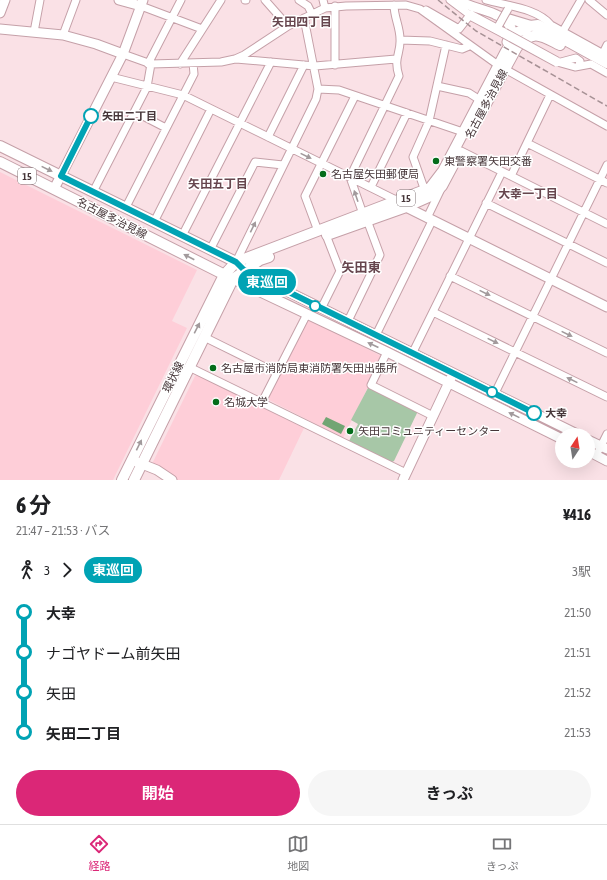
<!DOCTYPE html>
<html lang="ja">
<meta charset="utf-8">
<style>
body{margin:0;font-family:"Asap Condensed","Noto Sans JP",sans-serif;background:#f6f6f6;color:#202124;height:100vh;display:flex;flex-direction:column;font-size:15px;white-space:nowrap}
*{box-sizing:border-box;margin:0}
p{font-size:13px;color:#757577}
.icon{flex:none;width:22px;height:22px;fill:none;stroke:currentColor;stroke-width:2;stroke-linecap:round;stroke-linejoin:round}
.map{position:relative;height:480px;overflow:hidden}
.side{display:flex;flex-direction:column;background:#fff;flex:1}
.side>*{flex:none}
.badge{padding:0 8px;border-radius:13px;font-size:14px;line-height:26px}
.needle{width:26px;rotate:12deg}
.buttons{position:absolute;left:555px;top:428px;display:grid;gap:8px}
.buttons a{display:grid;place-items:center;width:40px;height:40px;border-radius:50%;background:#fff;box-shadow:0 4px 16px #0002;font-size:20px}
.map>.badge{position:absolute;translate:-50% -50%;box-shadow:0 0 0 2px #fff}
.legs{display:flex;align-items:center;gap:6px;height:44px;padding:0 16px;font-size:13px}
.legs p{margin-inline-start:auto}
.summary{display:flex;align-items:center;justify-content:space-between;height:68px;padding:0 16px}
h1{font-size:22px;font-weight:700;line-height:30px}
.button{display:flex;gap:8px;margin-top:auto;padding:8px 16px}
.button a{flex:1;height:46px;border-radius:24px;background:#db2777;color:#fff;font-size:16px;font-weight:700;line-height:46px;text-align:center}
.button a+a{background:#f6f6f6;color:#202124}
ul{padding:0 16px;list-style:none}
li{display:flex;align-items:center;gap:14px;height:40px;font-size:15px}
li i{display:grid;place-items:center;width:6px;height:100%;margin:0 5px;background:currentColor}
li i::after{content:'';width:10px;height:10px;margin:-5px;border:3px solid;border-radius:50%;background:#fff}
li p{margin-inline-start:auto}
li:first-child i{background:linear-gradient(#0000 50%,currentColor 0)}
li:last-child i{background:linear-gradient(currentColor 50%,#0000 0)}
.tabs{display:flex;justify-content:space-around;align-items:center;height:56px;border-top:1px solid #e0e0e0;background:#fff;font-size:11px;color:#757577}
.tabs a{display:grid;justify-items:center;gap:2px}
.tabs .current{color:#db2777}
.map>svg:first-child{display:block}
</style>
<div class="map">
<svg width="607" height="480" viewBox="0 0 607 480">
<rect width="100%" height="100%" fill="#fae1e6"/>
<path fill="#feced8" d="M0 172 197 270 172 321 187 328 113 480H0Z
M308 319 383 357 343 438 267 399Z
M197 375 304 428 279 480H177L152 464 195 376Z"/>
<path fill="#a7c7a7" d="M369 386 418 411 394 461 392 462 349 441 358 424 351 420Z"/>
<path fill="#72a573" d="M326 417 345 426 341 434 322 424Z"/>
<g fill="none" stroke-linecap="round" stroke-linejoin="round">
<defs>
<path id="street" d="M245 0H246
M265 0 288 26
M299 0 308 6 312 14
M323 0 325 8
M486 0C507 6 537 8 551 25L607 56
M589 0 607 15
M141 6 202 29
M426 10 459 29 470 15 450 0
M563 31 581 0
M34 32 40 0
M63 35 76 0
M400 40 430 41 462 49 469 46
M603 53 607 45
M123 54 151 64 221 62 235 59 244 55 288 26 325 8 346 6 406 5 420 9 498 65
M236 59 315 66 396 59
M557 62 575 67 591 64 607 73
M561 62 576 58 580 61 579 66
M148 64 181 0
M180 64 221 0
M335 65V6
M505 69 607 126
M111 77 183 95 398 201
M437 86 469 93 480 100
M318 89 339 90 463 132
M135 112 166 128
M268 137 304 65
M527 143 607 183
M461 151 607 224
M511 176 550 95
M371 187 407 113
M425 191 413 157 429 121 446 45
M93 192 147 87 151 64
M486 203 607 263
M126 207 194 74 193 63
M363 214 350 177 399 76C393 57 401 54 400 39 400 27 394 17 394 5
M427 218 440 191
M154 222 211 109
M318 231 305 196 355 96
M182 236 271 62
M210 250 255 162 283 165
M236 262 316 99 318 89 304 18
M450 276 607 353
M321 309 340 271 326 235
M433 312 607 397
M348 321 380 255 367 220
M376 335 432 221
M204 337 277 373
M387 352 371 385 433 416
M413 352 502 172
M189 367 406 473
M495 393 607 165
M262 402 307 314
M599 450 607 434"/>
<path id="secondary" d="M119 0 141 6
M458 0C475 11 504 10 512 30L507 42
M0 13 5 0
M470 15 504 33
M496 15 536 27
M0 29 63 35 96 44 123 54
M54 189 123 54 143 0
M406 207 607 307
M244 270 579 435
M233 279 387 352 562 439
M588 440 607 449
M588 451 607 461
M132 460 157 470 172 480
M403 480 451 378"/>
<path id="primary" d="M474 126 517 47C534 29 540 35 560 45
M0 146 236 262 240 266
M0 162 229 277
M327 235 406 207 433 195 442 186 458 156
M122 480 224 275 236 262 430 188 443 171 505 53 518 32 530 26 538 25 607 63
M134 480 233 279 260 260 269 257"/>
</defs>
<use href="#street" stroke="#c5a0a8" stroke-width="9"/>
<use href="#secondary" stroke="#c5a0a8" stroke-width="11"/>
<use href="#primary" stroke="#c5a0a8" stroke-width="12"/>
<use href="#street" stroke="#fff" stroke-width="7"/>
<use href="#secondary" stroke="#fff" stroke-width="9"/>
<use href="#primary" stroke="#fff" stroke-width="10"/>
<path stroke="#a69195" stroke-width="1.5" stroke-dasharray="6 3" stroke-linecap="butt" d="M438 0 476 31 607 106"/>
<defs>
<path id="street-bridge" d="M499 25 508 9"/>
<path id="secondary-bridge" d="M504 33 557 62"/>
</defs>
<use href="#street-bridge" stroke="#c5a0a8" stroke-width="9" stroke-linecap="butt"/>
<use href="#secondary-bridge" stroke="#c5a0a8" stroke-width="11" stroke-linecap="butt"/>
<use href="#street-bridge" stroke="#fff" stroke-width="7"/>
<use href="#secondary-bridge" stroke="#fff" stroke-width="9"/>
</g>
<defs><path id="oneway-solid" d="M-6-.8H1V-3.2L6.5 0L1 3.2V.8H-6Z"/></defs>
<g fill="#a29a9c">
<use href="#oneway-solid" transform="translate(306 156) rotate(26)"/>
<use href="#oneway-solid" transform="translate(47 169) rotate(26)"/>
<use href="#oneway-solid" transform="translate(356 196) rotate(-109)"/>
<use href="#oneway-solid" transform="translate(253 227) rotate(-64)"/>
<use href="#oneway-solid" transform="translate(189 257) rotate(-153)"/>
<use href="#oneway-solid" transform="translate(485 293) rotate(26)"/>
<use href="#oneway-solid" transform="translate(197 328) rotate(-63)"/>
<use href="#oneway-solid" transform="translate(567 334) rotate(26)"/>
<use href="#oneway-solid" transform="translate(493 341) rotate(26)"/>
<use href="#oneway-solid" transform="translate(373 345) rotate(-155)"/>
<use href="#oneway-solid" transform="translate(572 380) rotate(-154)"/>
<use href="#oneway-solid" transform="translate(514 415) rotate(-154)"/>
<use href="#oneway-solid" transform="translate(139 445) rotate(-64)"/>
</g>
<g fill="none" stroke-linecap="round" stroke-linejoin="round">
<defs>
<path id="line-1" d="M91 116 61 176 236 262 244 270 534 413"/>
</defs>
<use href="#line-1" stroke="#fff" stroke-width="9"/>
<use href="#line-1" stroke="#00a3b4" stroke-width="6"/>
</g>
<g fill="#fff" stroke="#00a3b4" stroke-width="2">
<circle cx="91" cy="116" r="7"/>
<circle cx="315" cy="306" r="5"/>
<circle cx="492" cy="392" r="5"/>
<circle cx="534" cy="413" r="7"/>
</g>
<g fill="#046c1a" stroke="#fff" stroke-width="1.5">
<circle cx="436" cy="161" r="4"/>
<circle cx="323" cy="174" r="4"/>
<circle cx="213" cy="368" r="4"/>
<circle cx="216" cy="402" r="4"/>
<circle cx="350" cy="431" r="4"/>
</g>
<g text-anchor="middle" stroke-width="3" stroke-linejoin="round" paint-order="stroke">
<g fill="#fff" stroke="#7e7274" stroke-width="1">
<rect x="18" y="168" width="18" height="16" rx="3"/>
<rect x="397" y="190" width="18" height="16" rx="3"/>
</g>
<g font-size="10" font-weight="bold" fill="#463639">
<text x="27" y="180">15</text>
<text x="406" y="202">15</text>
</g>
<g font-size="11" fill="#463639" stroke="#fff">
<text transform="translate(486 104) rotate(-62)" y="4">名古屋多治見線</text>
<text transform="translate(112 218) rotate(27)" y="4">名古屋多治見線</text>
<text transform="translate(173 377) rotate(-64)" y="4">環状線</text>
</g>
<g font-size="11" font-weight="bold" fill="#463639" stroke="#fff" text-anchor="start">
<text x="102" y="120">矢田二丁目</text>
<text x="545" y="417">大幸</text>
</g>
<g font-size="11" fill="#463639" stroke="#fff" text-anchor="start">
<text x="444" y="165">東警察署矢田交番</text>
<text x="331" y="178">名古屋矢田郵便局</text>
<text x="221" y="372">名古屋市消防局東消防署矢田出張所</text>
<text x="224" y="406">名城大学</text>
<text x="358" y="435">矢田コミュニティーセンター</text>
</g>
<g font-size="12" font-weight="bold" fill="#66464e" stroke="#fff">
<text x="302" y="26">矢田四丁目</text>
<text x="218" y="188">矢田五丁目</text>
<text x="528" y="198">大幸一丁目</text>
</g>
<g font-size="13" font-weight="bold" fill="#66464e" stroke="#fff">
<text x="361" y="272">矢田東</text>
</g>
</g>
</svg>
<div class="buttons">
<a><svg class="needle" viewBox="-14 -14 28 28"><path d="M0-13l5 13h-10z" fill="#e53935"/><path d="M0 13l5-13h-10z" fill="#757577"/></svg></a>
</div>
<b class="badge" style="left:267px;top:282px;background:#00a3b4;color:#fff">東巡回</b>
</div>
<section class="side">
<div class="summary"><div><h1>6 分</h1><p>21:47 – 21:53 · バス</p></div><b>¥416</b></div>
<div class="legs"><svg class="icon" aria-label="walk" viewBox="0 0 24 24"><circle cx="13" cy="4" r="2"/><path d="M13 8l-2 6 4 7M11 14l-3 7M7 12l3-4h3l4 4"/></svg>3<svg class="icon" aria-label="forward" viewBox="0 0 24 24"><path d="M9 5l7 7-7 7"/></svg><b class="badge" style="background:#00a3b4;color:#fff">東巡回</b><p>3駅</p></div>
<ul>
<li><i style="color:#00a3b4"></i><b>大幸</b><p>21:50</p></li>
<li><i style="color:#00a3b4"></i><span>ナゴヤドーム前矢田</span><p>21:51</p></li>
<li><i style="color:#00a3b4"></i><span>矢田</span><p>21:52</p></li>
<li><i style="color:#00a3b4"></i><b>矢田二丁目</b><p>21:53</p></li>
</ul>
<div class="button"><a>開始</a><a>きっぷ</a></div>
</section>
<nav class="tabs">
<a class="current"><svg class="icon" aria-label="directions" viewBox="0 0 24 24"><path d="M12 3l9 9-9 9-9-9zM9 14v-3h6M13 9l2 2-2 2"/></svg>経路</a>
<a><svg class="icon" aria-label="map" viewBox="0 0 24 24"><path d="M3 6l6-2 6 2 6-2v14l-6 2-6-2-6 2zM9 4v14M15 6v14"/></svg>地図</a>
<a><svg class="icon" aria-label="tickets" viewBox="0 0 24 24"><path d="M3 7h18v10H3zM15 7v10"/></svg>きっぷ</a>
</nav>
